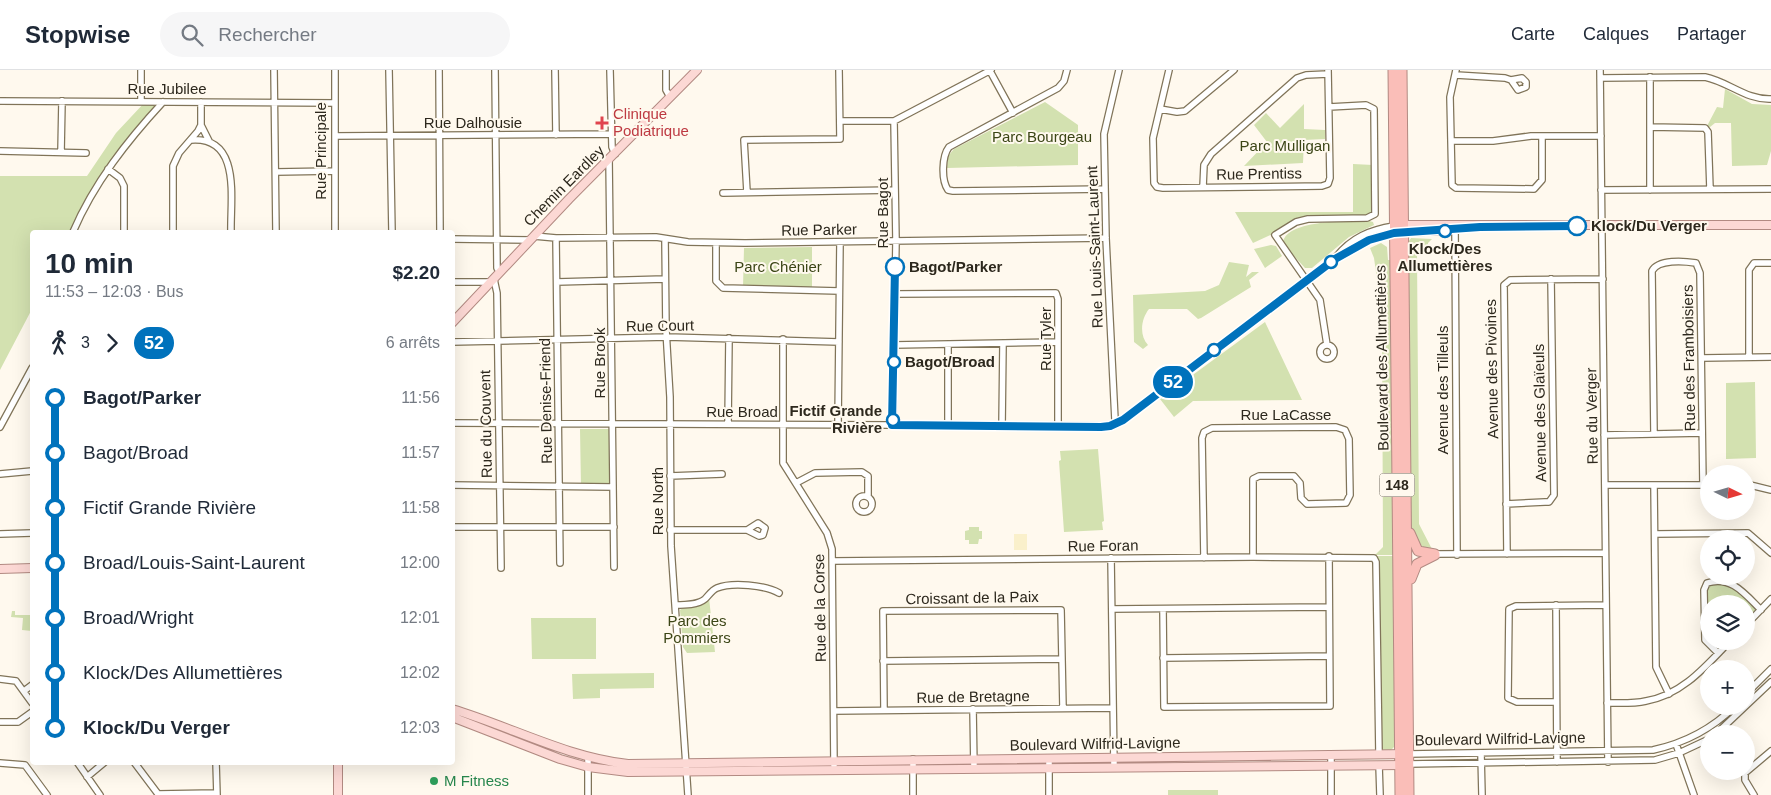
<!DOCTYPE html>
<html lang="fr">
<meta charset="utf-8">
<style>
body{margin:0;font-family:Arial,sans-serif;background:#f6f6f7;color:#1f2937;height:100vh;display:flex;flex-direction:column;font-size:19px;white-space:nowrap}
*{box-sizing:border-box;margin:0}
p{font-size:16px;color:#747a83}
.icon{flex:none;width:28px;height:28px;fill:none;stroke:currentColor;stroke-width:2;stroke-linecap:round;stroke-linejoin:round}
.map{position:relative;flex:1;overflow:hidden}
.panel{position:absolute;left:30px;top:160px;width:425px;height:535px;display:flex;flex-direction:column;background:#fff;border-radius:5px;box-shadow:0 5px 20px #0002}
.panel>*{flex:none}
.badge{padding:0 10px;border-radius:16px;font-size:18px;line-height:32px}
.needle{width:32px;rotate:95deg}
.fabs{position:absolute;left:1700px;top:395px;display:grid;gap:10px}
.fabs a{display:grid;place-items:center;width:55px;height:55px;border-radius:50%;background:#fff;box-shadow:0 5px 20px #0002;font-size:25px}
.map>.badge{position:absolute;translate:-50% -50%;box-shadow:0 0 0 2px #fff}
.legs{display:flex;align-items:center;gap:8px;height:55px;padding:0 15px;font-size:16px}
.legs p{margin-inline-start:auto}
.overview{display:flex;align-items:center;justify-content:space-between;height:85px;padding:0 15px}
h1{font-size:28px;font-weight:600;line-height:38px}
ul{padding:0 15px;list-style:none}
li{display:flex;align-items:center;gap:18px;height:55px;font-size:19px}
li i{display:grid;place-items:center;width:8px;height:100%;margin:0 6px;background:currentColor}
li i::after{content:'';width:12px;height:12px;margin:-6px;border:4px solid;border-radius:50%;background:#fff}
li p{margin-inline-start:auto}
li:first-child i{background:linear-gradient(#0000 50%,currentColor 0)}
li:last-child i{background:linear-gradient(currentColor 50%,#0000 0)}
header{display:flex;align-items:center;gap:30px;box-sizing:border-box;height:70px;padding:0 25px;background:#fff;border-bottom:1px solid #e0e1e3}
header strong{font-size:24px}
nav{display:flex;gap:28px;margin-inline-start:auto;font-size:18px}
.search{width:350px;height:45px;background:#f6f6f7;display:flex;align-items:center;gap:12px;box-sizing:border-box;padding:0 18px;border-radius:28px;color:#747a83;font-size:19px}
.map>svg:first-child{display:block}
</style>
<header>
<strong>Stopwise</strong>
<div class="search"><svg class="icon" aria-label="search" viewBox="0 0 24 24"><circle cx="10" cy="10" r="6"/><path d="M15 15l6 6"/></svg>Rechercher</div>
<nav><a>Carte</a><a>Calques</a><a>Partager</a></nav>
</header>
<div class="map">
<svg width="1771" height="725" viewBox="0 0 1771 725">
<rect width="100%" height="100%" fill="#fff9ee"/>
<path fill="#d3e1b0" d="M1725 19 1752 34 1771 35V81L1767 95 1732 96 1731 53H1715L1710 57 1707 56 1717 37 1723 38Z
M145 32H163L117 86 73 162H32V239L0 300V106H87L116 63Z
M1045 32 1078 55V95L947 98 948 86 954 79Z
M1304 34V59L1325 60V69L1304 70 1303 93 1244 96 1267 72 1254 55 1266 43 1280 58Z
M1353 94 1373 95V141L1370 146H1310L1294 149 1283 159 1253 173 1235 142H1353Z
M1366 150 1373 152 1374 155 1349 167 1312 198H1305L1283 174C1283 150 1348 151 1366 150Z
M1411 168 1432 169 1428 173V184H1417L1419 454 1434 483H1428L1413 471 1410 455 1407 174Z
M1381 173 1387 177 1388 190H1390L1393 485H1375L1383 477 1382 245 1374 188 1370 178Z
M1271 175 1276 176 1282 186 1265 198 1254 179Z
M812 177V218L743 217 744 178Z
M1229 192 1249 195 1246 207 1252 202H1259L1249 210 1251 217 1201 248 1198 249 1187 239H1149C1141 249 1139 265 1148 275L1143 279 1134 272 1133 225 1205 221 1219 215Z
M1265 252 1302 330 1193 331 1174 347 1160 329Z
M1755 312 1756 388 1726 389V313Z
M580 359H610V417H581Z
M1098 379 1104 451 1102 452 1103 460 1064 462 1059 391 1061 390 1060 381Z
M969 457H979V461H982V469H979L978 474H969V470H965V461L969 460Z
M1376 486H1393L1395 668 1394 677 1389 682H1382Z
M1729 512 1761 540 1746 555V534H1709V571H1730L1718 583 1707 573 1705 516 1707 513Z
M709 528 715 582 687 583 683 577 680 540C690 532 698 539 709 528Z
M12 541H15V545H32V561L22 560 23 548 11 547Z
M531 548H596V589H532Z
M654 603V618L600 619V628L573 629 572 604Z
M1168 720H1218V725H1168Z"/>
<path fill="#faf0cb" d="M1014 464H1027V480H1014Z"/>
<g fill="none" stroke-linecap="round" stroke-linejoin="round">
<defs>
<path id="minor" d="M141 0V32
M274 0 276 162
M335 0V162
M389 0 392 162
M439 0 440 162
M495 0 497 198 500 202
M555 0 556 65
M610 0 612 77 615 84
M666 0V20L670 27
M1067 0 1064 11 1058 18 949 77C942 86 941 110 948 120L953 121 1105 119
M1169 0 1153 68 1154 113 1157 117 1163 118 1322 116 1328 114 1330 108 1328 0
M1456 0 1450 27 1452 115 1456 118 1534 119 1542 110V66
M1600 0 1608 692
M990 1 1013 43
M1456 5 1505 8 1511 10 1518 20 1526 17V12L1522 8 1511 10
M1650 7V120
M1600 8 1705 7C1729 12 1746 30 1771 29
M0 31 335 33
M1160 39 1177 42 1185 41 1234 0
M841 51H894L991 0
M201 55 209 71
M1650 57 1705 58 1708 62 1710 119
M335 66 611 64
M191 70C242 66 230 130 231 162
M1451 71H1493L1531 66H1601
M0 81 86 83
M61 82 62 31
M609 89 614 497
M108 99 120 108 124 116V162
M276 102 334 101
M1203 117 1204 95 1211 84 1297 8 1306 5 1328 4
M1601 120 1771 119
M747 122 744 70 840 69 839 0
M723 123 895 120
M1455 157 1457 485
M73 162C94 113 127 71 163 32
M173 162V96L179 83 198 61 201 55V32
M534 166 556 168 656 167 688 172 745 173 1106 168
M556 168 560 493
M452 169 530 170
M665 169 666 260 670 327 671 476 688 725
M716 173V211L723 218 839 221
M1336 187C1352 167 1370 160 1394 156
M494 209 497 223 501 498
M452 212H491
M557 212 665 209
M895 224 1056 223 1058 229V356
M783 269V393L827 463 832 479 834 695
M452 272 667 267 839 272
M1320 282a7 7 0 1 1 14 0a7 7 0 1 1-14 0Z
M894 275 1058 272
M948 275V356
M1327 275 1320 230 1275 165 1296 152 1308 149 1367 148 1375 144 1374 39 1366 35 1329 37
M1749 287V200L1754 193H1771
M1702 288 1771 287
M452 353 1110 356 1123 350 1335 189 1369 170 1394 163
M1117 353 1115 350 1106 168 1104 64 1119 0
M728 354 729 268
M838 354 840 172
M893 355 896 171 894 51
M1002 356 1003 274
M0 357 32 298
M1654 364 1652 201C1658 189 1684 191 1696 193L1700 203 1703 415
M1604 365 1702 363
M0 404 32 401
M670 406 722 404
M796 413 815 403 862 402 868 406V427
M1746 414 1771 420
M452 415 613 417
M1605 415H1709
M1654 415 1656 597 1669 624
M856 434a8 8 0 1 1 16 0a8 8 0 1 1-16 0Z
M1506 434 1545 432H1549L1554 425 1551 209
M452 457H614
M670 460H747L759 466 763 465 765 458 758 453 747 460
M0 464 32 463
M1655 464 1748 463 1771 483
M1435 484 1605 483
M1507 484 1504 215 1510 210 1603 209
M1111 488 1114 696
M1204 488 1202 368 1204 362 1212 358 1336 357 1345 360 1349 369 1350 425 1346 433 1307 434 1301 428 1300 413 1294 406H1259L1253 409V487
M833 491 1253 487 1374 488 1376 492 1379 684
M675 535C685 535 698 535 705 529 709 525 712 520 717 518 732 512 765 515 779 523
M1556 535 1557 692
M1112 539 1329 537
M1163 539 1164 637 1330 636 1329 486
M1746 555 1771 529
M1718 583 1705 570 1704 520 1707 513C1731 505 1745 524 1761 540
M1163 588 1329 586
M883 591 1062 589
M0 609 16 611 32 633
M24 621 32 615
M1746 624 1771 599
M1556 632H1517L1508 628 1509 539 1516 536 1606 535
M1607 633C1620 633 1633 634 1646 631 1682 625 1706 596 1730 571
M973 639 974 698
M884 640 883 541 1061 540 1063 638
M834 641 1113 638
M0 652H18L32 642
M1716 664 1771 612
M1676 674 1694 725
M1409 684 1653 680C1685 673 1711 660 1735 636
M1481 684 1482 725
M588 687V725
M1049 688V725
M913 689V725
M77 692 100 725
M134 692 158 724 216 723
M216 692 217 725
M0 693 25 695 47 725
M1409 694 1655 690 1679 683 1709 669
M1379 695 1380 725
M87 707 105 692
M1331 725V684
M1754 725 1745 710V703L1771 681"/>
<path id="major" d="M1398 155H1771
M1399 162 1453 160
M452 253 569 129 697 0
M0 499 32 498
M452 639C512 657 566 687 628 694L1409 684
M452 647 560 689 588 697 628 702 1404 695
M338 725V692"/>
<path id="highway" d="M1393 0 1400 725
M1402 0 1409 725
M1410 463 1418 481 1435 484
M1411 509 1417 494 1435 485"/>
</defs>
<use href="#minor" stroke="#807459" stroke-width="8"/>
<use href="#major" stroke="#b28a82" stroke-width="10"/>
<use href="#highway" stroke="#b28a82" stroke-width="11"/>
<use href="#minor" stroke="#fff" stroke-width="5.5"/>
<use href="#major" stroke="#fcd8d4" stroke-width="8"/>
<use href="#highway" stroke="#fabeb8" stroke-width="9"/>
</g>
<g fill="none" stroke-linecap="round" stroke-linejoin="round">
<defs>
<path id="line-1" d="M895 197 892 355 1101 357 1110 356 1123 350 1335 189 1369 170 1394 163 1480 157 1577 156"/>
</defs>
<use href="#line-1" stroke="#fff" stroke-width="11"/>
<use href="#line-1" stroke="#0072bc" stroke-width="8"/>
</g>
<path fill="#e0444e" stroke="#fff9ee" stroke-width="2" d="M599.5 45.5h5v5h5v5h-5v5h-5v-5h-5v-5h5z"/>
<g fill="#fff" stroke="#0072bc" stroke-width="2.5">
<circle cx="1577" cy="156" r="9"/>
<circle cx="1445" cy="161" r="6"/>
<circle cx="1331" cy="192" r="6"/>
<circle cx="895" cy="197" r="9"/>
<circle cx="1214" cy="280" r="6"/>
<circle cx="894" cy="292" r="6"/>
<circle cx="893" cy="350" r="6"/>
</g>
<circle fill="#2e9e5b" stroke="#fff9ee" stroke-width="2" cx="434" cy="711" r="5"/>
<g text-anchor="middle" stroke-width="4" stroke-linejoin="round" paint-order="stroke">
<rect fill="#fff9ee" stroke="#6c675c" stroke-width="1" x="1379.5" y="403.5" width="35" height="23" rx="4"/>
<g font-size="14" font-weight="bold" fill="#2d281d">
<text x="1397" y="420">148</text>
</g>
<g font-size="15" fill="#2d281d" stroke="#fff9ee">
<text x="167" y="24">Rue Jubilee</text>
<text x="473" y="58">Rue Dalhousie</text>
<text transform="translate(321 81) rotate(-90)" y="5">Rue Principale</text>
<text transform="translate(1259 104) rotate(-1)" y="5">Rue Prentiss</text>
<text transform="translate(564 116) rotate(-45)" y="5">Chemin Eardley</text>
<text transform="translate(883 143) rotate(-90)" y="5">Rue Bagot</text>
<text transform="translate(819 160) rotate(-1)" y="5">Rue Parker</text>
<text transform="translate(1095 177) rotate(-92)" y="5">Rue Louis-Saint-Laurent</text>
<text transform="translate(660 256) rotate(-1)" y="5">Rue Court</text>
<text transform="translate(1046 269) rotate(-90)" y="5">Rue Tyler</text>
<text transform="translate(1382 288) rotate(-91)" y="5">Boulevard des Allumettières</text>
<text transform="translate(1689 288) rotate(-91)" y="5">Rue des Framboisiers</text>
<text transform="translate(600 293) rotate(-90)" y="5">Rue Brook</text>
<text transform="translate(1492 299) rotate(-91)" y="5">Avenue des Pivoines</text>
<text transform="translate(1443 320) rotate(-90)" y="5">Avenue des Tilleuls</text>
<text transform="translate(546 331) rotate(-91)" y="5">Rue Denise-Friend</text>
<text x="742" y="347">Rue Broad</text>
<text transform="translate(1540 343) rotate(-91)" y="5">Avenue des Glaïeuls</text>
<text x="1286" y="350">Rue LaCasse</text>
<text transform="translate(1592 346) rotate(-91)" y="5">Rue du Verger</text>
<text transform="translate(486 354) rotate(-91)" y="5">Rue du Couvent</text>
<text transform="translate(658 431) rotate(-90)" y="5">Rue North</text>
<text transform="translate(1103 476) rotate(-1)" y="5">Rue Foran</text>
<text transform="translate(972 528) rotate(-1)" y="5">Croissant de la Paix</text>
<text transform="translate(820 538) rotate(-91)" y="5">Rue de la Corse</text>
<text transform="translate(973 627) rotate(-1)" y="5">Rue de Bretagne</text>
<text transform="translate(1500 669) rotate(-1)" y="5">Boulevard Wilfrid-Lavigne</text>
<text transform="translate(1095 674) rotate(-1)" y="5">Boulevard Wilfrid-Lavigne</text>
</g>
<g font-size="15" fill="#be3a42" stroke="#fff9ee" text-anchor="start">
<text x="613" y="49">Clinique<tspan x="613" dy="17">Podiatrique</tspan></text>
</g>
<g font-size="15" fill="#3b4516" stroke="#fff9ee">
<text x="1042" y="72">Parc Bourgeau</text>
<text x="1285" y="81">Parc Mulligan</text>
<text x="778" y="202">Parc Chénier</text>
<text x="697" y="556">Parc des<tspan x="697" dy="17">Pommiers</tspan></text>
</g>
<g font-size="15" font-weight="bold" fill="#2d281d" stroke="#fff9ee" text-anchor="start">
<text x="1591" y="161">Klock/Du Verger</text>
<text x="1445" y="184" text-anchor="middle">Klock/Des<tspan x="1445" dy="17">Allumettières</tspan></text>
<text x="909" y="202">Bagot/Parker</text>
<text x="905" y="297">Bagot/Broad</text>
<text x="882" y="346" text-anchor="end">Fictif Grande<tspan x="882" dy="17">Rivière</tspan></text>
</g>
<g font-size="15" fill="#27864d" stroke="#fff9ee" text-anchor="start">
<text x="444" y="716">M Fitness</text>
</g>
</g>
</svg>
<div class="fabs">
<a><svg class="needle" viewBox="-14 -14 28 28"><path d="M0-13l5 13h-10z" fill="#e53935"/><path d="M0 13l5-13h-10z" fill="#747a83"/></svg></a>
<a><svg class="icon" aria-label="locate" viewBox="0 0 24 24"><circle cx="12" cy="12" r="6"/><path d="M12 2v4M12 18v4M2 12h4M18 12h4"/></svg></a>
<a><svg class="icon" aria-label="layers" viewBox="0 0 24 24"><path d="M12 4l9 5-9 5-9-5zM3 14l9 5 9-5"/></svg></a>
<a>+</a>
<a>−</a>
</div>
<b class="badge" style="left:1173px;top:312px;background:#0072bc;color:#fff">52</b>
<section class="panel">
<div class="overview"><div><h1>10 min</h1><p>11:53 – 12:03 · Bus</p></div><b>$2.20</b></div>
<div class="legs"><svg class="icon" aria-label="walk" viewBox="0 0 24 24"><circle cx="13" cy="4" r="2"/><path d="M13 8l-2 6 4 7M11 14l-3 7M7 12l3-4h3l4 4"/></svg>3<svg class="icon" aria-label="forward" viewBox="0 0 24 24"><path d="M9 5l7 7-7 7"/></svg><b class="badge" style="background:#0072bc;color:#fff">52</b><p>6 arrêts</p></div>
<ul>
<li><i style="color:#0072bc"></i><b>Bagot/Parker</b><p>11:56</p></li>
<li><i style="color:#0072bc"></i><span>Bagot/Broad</span><p>11:57</p></li>
<li><i style="color:#0072bc"></i><span>Fictif Grande Rivière</span><p>11:58</p></li>
<li><i style="color:#0072bc"></i><span>Broad/Louis-Saint-Laurent</span><p>12:00</p></li>
<li><i style="color:#0072bc"></i><span>Broad/Wright</span><p>12:01</p></li>
<li><i style="color:#0072bc"></i><span>Klock/Des Allumettières</span><p>12:02</p></li>
<li><i style="color:#0072bc"></i><b>Klock/Du Verger</b><p>12:03</p></li>
</ul>
</section>
</div>
